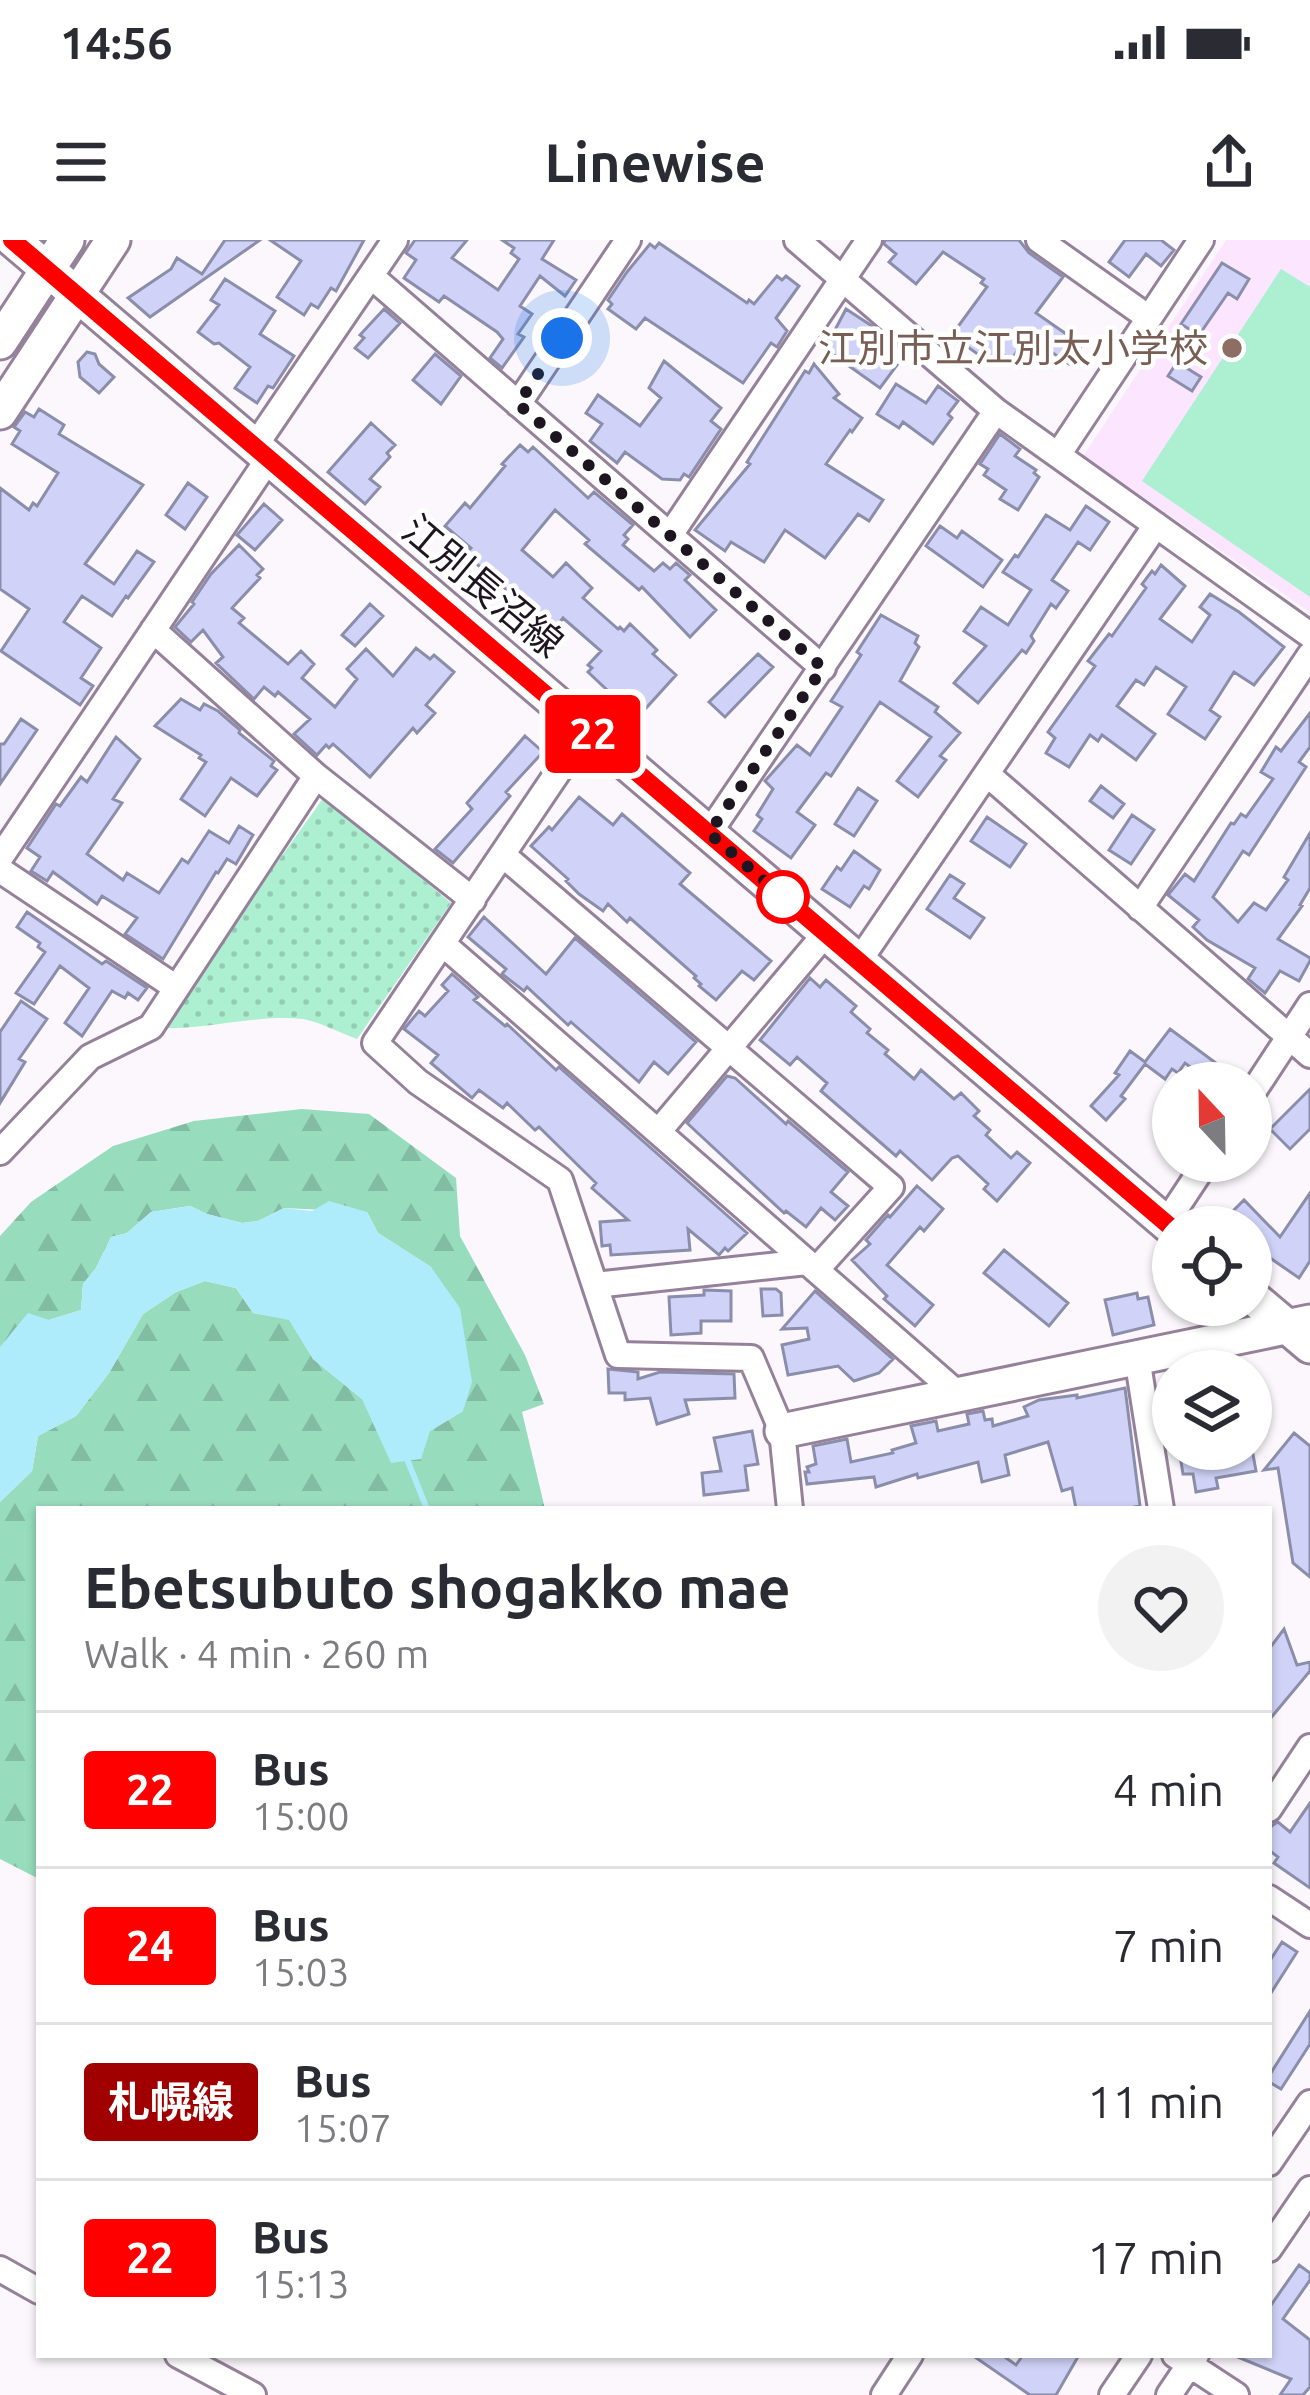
<!DOCTYPE html>
<meta charset="utf-8">
<style>
body{margin:0;font-family:Ubuntu,"Noto Sans JP",sans-serif;background:#f2f2f3;color:#2b2b33;height:100vh;display:flex;flex-direction:column;font-size:45px;white-space:nowrap}
*{box-sizing:border-box;margin:0}
p{font-size:39px;color:#7c7c81}
.icon{flex:none;width:66px;height:66px;fill:none;stroke:currentColor;stroke-width:2;stroke-linecap:round;stroke-linejoin:round}
.map{position:relative;flex:1;overflow:hidden}
.drawer{position:absolute;left:36px;top:1266px;width:1236px;height:852px;display:flex;flex-direction:column;background:#fff;border-radius:0px;box-shadow:0 3px 9px #0004}
.drawer>*{flex:none}
.badge{padding:0 24px;border-radius:9px;font-size:42px;line-height:78px}
.needle{width:78px;rotate:338deg}
.controls{position:absolute;left:1152px;top:822px;display:grid;gap:24px}
.controls a{display:grid;place-items:center;width:120px;height:120px;border-radius:50%;background:#fff;box-shadow:0 3px 9px #0004;font-size:60px}
.you{position:absolute;width:60px;height:60px;margin:-30px;border:9px solid #fff;border-radius:50%;background:#1a73e8;box-shadow:0 0 0 18px #1a73e833}
.map>.badge{position:absolute;translate:-50% -50%;box-shadow:0 0 0 6px #fff}
.round{display:grid;place-items:center;flex:none;width:126px;height:126px;border-radius:63px;background:#f2f2f3}
.summary{display:flex;align-items:center;justify-content:space-between;height:204px;padding:0 48px}
h1{font-size:57px;font-weight:700;line-height:90px}
ul{padding:0;list-style:none}
li{display:flex;align-items:center;gap:36px;height:156px;padding:0 48px;border-top:3px solid #e1e1e2}
li div{flex:1}
li b{display:block;font-size:45px}
li em{font-style:normal}
li .badge{min-width:132px;font-weight:700;text-align:center}
.status{display:flex;justify-content:space-between;align-items:center;height:84px;padding:0 60px;background:#fff;direction:ltr}
.status svg{height:33px;fill:currentColor}
header{display:flex;justify-content:space-between;align-items:center;height:156px;padding:0 48px;background:#fff;font-size:54px;font-weight:700}
.map>svg:first-child{display:block}
</style>
<div class="status"><b>14:56</b><svg viewBox="0 0 49 12"><path d="M0 12V9h3v3zM5 12V6h3v6zM10 12V3h3v9zM15 12V0h3v12zM26 1h20v11H26zM47 4h2v5h-2z"/></svg></div>
<header><svg class="icon" aria-label="menu" viewBox="0 0 24 24"><path d="M4 6h16M4 12h16M4 18h16"/></svg>Linewise<svg class="icon" aria-label="share" viewBox="0 0 24 24"><path d="M12 15V3M7 8l5-5 5 5M5 13v7h14v-7"/></svg></header>
<div class="map">
<svg width="1310" height="2155" viewBox="0 0 1310 2155">
<defs>
<pattern id="grass-dots" width="8" height="8" patternUnits="userSpaceOnUse" patternTransform="scale(3)"><rect width="8" height="8" fill="#adefd1"/><path d="M2 2h.1M6 6h.1" fill="none" stroke="#94ccb3" stroke-width="1.8" stroke-linecap="round"/></pattern>
<pattern id="forest-firs" width="22" height="20" patternUnits="userSpaceOnUse" patternTransform="scale(3)"><rect width="22" height="20" fill="#97dcbd"/><path d="M5 1l3.5 6h-7zM16 11l3.5 6h-7z" fill="#82bca2"/></pattern>
</defs>
<rect width="100%" height="100%" fill="#fbf7fc"/>
<path fill="#fbe5ff" d="M1226 0H1310V372L1083 216Z"/>
<path fill="url(#grass-dots)" d="M324 557 451 663 357 799C340 793 320 782 303 779 255 774 207 790 159 788Z"/>
<path fill="url(#forest-firs)" d="M302 869 369 874 456 938 460 996 525 1115 544 1164 522 1172 545 1269H39V1639L0 1619V1262L32 1231 38 1196 76 1176 109 1133 143 1074 176 1052 205 1041 236 1048 253 1073 289 1079 313 1119 362 1159 430 1191 463 1171 431 1027 378 993 367 972 284 968 258 981 242 983 207 974 190 966 151 972 127 993 111 997 96 1028 83 1044 81 1070 49 1080 0 1107V996L31 962 113 906 194 881Z"/>
<path fill="#adefd1" d="M1281 29 1310 47V357L1142 241Z"/>
<path fill="#aeecfb" d="M329 961 367 972 378 993 431 1027 460 1068 472 1142 463 1171 430 1191 421 1219 391 1223 362 1159 313 1119 289 1080 253 1073 236 1048 205 1041 176 1052 143 1074 109 1133 76 1176 38 1196 32 1231 0 1262V1107L28 1073 49 1080 81 1070 83 1044 96 1028 111 997 127 993 151 972 190 966 207 974 242 983 258 981 284 968 312 971Z"/>
<g fill="none" stroke-linecap="round" stroke-linejoin="round">
<path stroke="#aeecfb" stroke-width="6" d="M405 1214 427 1269"/>
</g>
<path fill="#d0d3f7" stroke="#8b8eab" stroke-width="3" d="M225 0H260L150 77 128 58 171 29 177 18 202 34Z
M270 0H364L336 51 331 48 318 68 311 64 304 75 277 57 301 21Z
M415 0H467L452 18 498 50 519 19 511 13 514 8 502 0H554L542 19 576 40 565 56 540 36 520 66 532 74 518 94 524 97 502 128 490 118 503 99 497 92 444 56 439 62 404 38 416 20 406 13Z
M885 0H1019L1029 13 1063 37 1036 73 1082 105 1069 124 1028 96 1011 120 1002 114 990 123 958 100 960 97 954 92 987 47 981 43 984 39 943 12 916 44 889 22 896 14 884 4Z
M1125 0H1161L1174 10 1161 26 1146 14 1129 37 1109 22Z
M659 3 747 63 749 60 754 64 777 36 782 40 786 36 799 46 776 78 787 91 777 107 771 103 743 143 645 78 636 89 608 69 612 64 608 60 627 32 650 4 655 8Z
M1222 23 1249 39 1237 59 1228 53 1199 95 1181 84Z
M225 39 275 71 260 94 294 116 273 148 268 146 257 163 235 148 250 127 219 103 214 104 198 92 219 65 211 60Z
M384 69 400 83 368 118 355 108 364 98 360 95Z
M846 69 872 86 863 100 897 125 880 148 825 109Z
M87 112 95 114 99 124 114 137 99 153 80 137 78 122Z
M435 114 461 136 441 164 413 140Z
M664 121 721 168 711 181 721 189 689 237 684 234 680 240 662 239 625 212 617 223 590 201 602 184 586 173 598 155 640 186 661 158 649 148Z
M1177 122 1201 137 1192 151 1168 136Z
M814 124 839 154 834 158 862 178 852 192 850 190 826 224 883 260 869 281 858 274 825 318 785 290 764 322 731 302 725 311 695 290 750 224 747 222 805 131 809 133Z
M896 144 926 163 938 146 958 161 948 174 952 178 933 204 903 182 899 188 877 174Z
M39 169 64 185 59 194 143 245 85 324 114 344 137 311 154 322 128 358 126 356 112 376 82 356 64 382 101 408 81 438 93 446 80 465 1 411 29 369 0 349V248L29 270 33 263 37 266 58 233 12 204 20 191 14 187 25 172 34 177Z
M371 183 395 205 387 213 390 217 370 239 380 247 365 264 328 232Z
M1000 194 1020 209 1015 216 1036 230 1034 233 1039 237 1018 270 1000 259 1006 250 984 235 988 229 980 224Z
M520 205 528 212 533 207 588 258 594 252 633 285 624 295 628 299 623 305 654 331 663 323 670 329 676 323 690 335 685 340 716 370 690 397 642 347 639 350 585 304 589 300 555 270 522 310 553 337 566 323 592 348 583 358 618 389 620 387 624 391 630 384 657 410 653 414 676 435 637 478 588 432 592 428 588 425 601 411 563 378 552 392 518 365 521 362 465 314 471 308 445 286 465 263 470 268 505 226 502 224Z
M188 243 207 257 185 289 166 275Z
M264 264 282 280 255 310 237 295Z
M1086 266 1109 282 1090 310 1078 302 1052 340 1068 351 1056 368 1051 364 1031 396 1034 401 1026 413 1022 410 978 463 954 443 986 406 964 391 981 367 1008 385 1031 350 1003 332 1015 315 1018 317 1046 275 1070 290Z
M940 286 957 298 962 291 1002 320 983 347 926 306Z
M239 305 263 329 257 335 260 338 232 368 244 378 239 383 288 424 301 411 314 424 302 438 335 467 357 439 347 429 366 409 393 436 416 408 430 419 434 415 454 432 426 465 435 473 417 493 413 488 370 537 333 504 329 508 326 505 317 515 294 494 310 479 278 452 275 456 264 447 254 459 216 423 223 417 203 390 191 402 175 387 194 364 192 362 211 334Z
M1161 325 1185 346 1160 379 1192 402 1210 375 1200 367 1210 354 1239 372 1284 407 1254 445 1234 432 1210 470 1220 477 1205 499 1168 474 1186 447 1156 427 1144 445 1136 440 1117 466 1155 494 1136 520 1102 495 1098 501 1090 495 1069 527 1046 513 1055 498 1048 492 1095 426 1088 421 1109 394 1112 396 1146 348 1142 344 1152 331 1155 334Z
M370 364 383 376 355 406 342 395Z
M881 375 918 396 915 403 919 407 900 441 938 467 935 472 960 493 940 516 946 520 918 557 897 541 931 497 880 462 831 536 826 533 797 572 815 585 791 618 754 591 762 579 757 575 773 549 765 541 797 505 810 515 842 467 831 461 861 415 857 412Z
M758 414 773 427 725 477 709 462Z
M181 459 200 470 204 464 218 471 240 490 239 493 274 521 271 526 277 530 257 556 231 538 205 576 181 559 206 522 199 518 201 515 155 486Z
M1310 473V507L1299 522 1306 527 1249 615 1243 611 1213 657 1238 682 1254 663 1266 670 1288 640 1284 637 1310 593V648L1300 665 1302 666 1278 699 1310 718V721L1299 741 1280 731 1265 753 1248 739 1255 728 1207 700 1193 687 1199 680 1168 655 1185 634 1194 641 1231 583 1234 584 1241 574 1246 577 1273 539 1261 532 1276 507 1281 511Z
M21 479 37 490 0 544V504H4Z
M525 496 543 512 506 552 510 556 453 623 435 609 472 569 467 563Z
M116 497 140 519 113 559 122 563 87 614 123 640 127 633 159 653 182 619 188 623 209 591 229 603 239 586 253 595 236 624 227 619 218 633 216 632 163 719 125 694 137 678 102 656 97 664 53 632 47 641 31 631 40 617 27 608 56 564 60 566 81 537 87 542Z
M1101 546 1124 564 1113 578 1090 561Z
M858 548 877 561 854 596 835 584Z
M579 557 613 585 622 574 690 633 680 644 771 721 754 740 742 731 716 760 699 746 701 744 694 738 696 736 630 678 627 682 608 664 603 671 579 654 566 641 568 639 531 606 549 587 552 590Z
M1132 575 1154 590 1131 624 1109 610Z
M987 577 1026 604 1010 627 971 601Z
M854 611 880 630 869 649 864 646 850 667 822 649 837 627 841 630Z
M950 635 964 644 954 658 984 678 970 698 927 669Z
M27 672 102 724 106 721 147 748 138 760 128 753 125 758 112 751 82 796 65 783 89 748 60 726 34 764 16 753 45 712 38 707 40 703 17 687Z
M484 677 546 734 575 698 696 802 668 834 654 822 639 842 571 782 568 785 527 747 524 751 502 734 506 729 468 697Z
M452 734 478 757 474 760 505 786 507 784 556 830 559 827 747 993 728 1011 725 1008 719 1015 688 989 690 1010 611 1015 610 1005 602 1006 600 982 628 980 592 948 596 943 539 887 535 890 507 863 503 868 479 850 472 858 431 823 438 815 404 789 419 771 425 776 448 751 442 745Z
M810 738 820 747 826 740 856 766 851 772 870 789 867 793 888 810 885 814 914 839 921 830 954 859 961 853 979 871 974 876 990 890 986 895 1011 918 1017 912 1030 923 997 961 984 949 988 944 958 916 952 918 932 940 900 911 896 916 821 851 827 843 797 817 790 825 760 800Z
M21 761 47 779 19 819 25 822 0 863V792Z
M1170 789 1228 832 1220 843H1212L1185 823 1178 833 1172 829 1165 839 1145 824 1121 856 1125 859 1106 880 1091 866 1119 835 1115 833 1130 811 1145 822Z
M727 836 735 838 786 884 788 881 848 932 831 952 848 966 835 980 821 968 806 987 786 971 784 973 687 883Z
M1310 849V889L1290 909 1270 889Z
M917 946 943 969 924 991 920 987 887 1025 933 1065 915 1086 884 1059 887 1056 852 1020 870 1004 866 1000 880 984 888 975 890 977Z
M1310 953V1021L1299 1038 1263 1013 1251 1033V987H1246L1232 972 1244 960 1280 997Z
M1004 1010 1068 1063 1049 1086 984 1033Z
M761 1049H776L781 1053 782 1075 763 1076Z
M704 1050 731 1051V1081H701V1093L671 1095 669 1057 704 1055Z
M815 1051 893 1119 879 1133 854 1141 838 1126 788 1135 782 1105 809 1099 807 1088 782 1089Z
M1137 1053 1138 1059 1148 1057 1154 1085 1113 1095 1105 1060Z
M608 1129 638 1132V1139L660 1132 734 1134 735 1158 685 1160 689 1174 657 1184 650 1158 625 1160V1153H609Z
M1125 1148 1140 1266 1124 1269H1076L1072 1248 1062 1251 1048 1202 1005 1215 1009 1235 982 1242 978 1222 918 1238 917 1234 876 1247 874 1237 807 1244 805 1232H809L807 1227 816 1224 813 1206 847 1199 851 1222 893 1213 892 1210 916 1203 911 1186 936 1181 938 1191 969 1184 967 1174 983 1171 985 1180 992 1179 993 1186 1028 1176 1024 1167 1039 1160 1077 1155V1158Z
M752 1191 758 1224 745 1226 748 1250 704 1255 702 1233 721 1231 714 1198Z
M1294 1193 1310 1206V1337L1293 1323 1278 1228 1264 1230Z
M1179 1209H1252L1256 1231 1216 1238 1218 1248 1196 1252 1193 1234H1183Z
M1284 1389 1297 1425 1310 1422V1431L1269 1480V1409Z
M1310 1563V1648L1274 1623 1278 1617 1269 1610V1589L1273 1585 1278 1582 1290 1592Z
M1282 1702 1297 1712 1269 1756V1722Z
M1310 1771V1804L1281 1849 1269 1842V1836Z
M1299 2025 1310 2033V2040L1283 2079 1310 2100V2147L1303 2155H1280L1291 2139 1233 2115H1269V2068Z
M972 2115H1002L1016 2125 1023 2115H1079L1056 2155H1030Z"/>
<g fill="none" stroke-linecap="round" stroke-linejoin="round">
<defs>
<path id="street" d="M797 0 996 171 1310 395
M1039 0 1149 78
M371 36 823 428
M518 164 628 0
M255 206 395 0
M1058 215 1201 0
M670 295 869 0
M153 390 316 536 473 660
M587 489 375 803 418 842 560 940 618 1115 751 1118 782 1191 790 1269
M987 534 1310 815
M709 593 996 171
M503 615 891 947 816 1030
M0 618 269 218
M0 630 175 747
M1140 668 1310 415
M443 704 958 1154
M859 721 1156 285
M1251 855 1310 765
M658 892 826 693
M0 912 90 817 151 787 316 536
M1166 983 1207 921
M595 1045 807 1022
M1137 1117 1161 1269
M1269 1569 1310 1507
M1269 1658 1310 1685
M1269 1923 1310 1863
M1269 2009 1310 1949
M0 2029 39 2051
M178 2115 253 2155
M1175 2115 1236 2155
M884 2155 910 2115
M1112 2155 1139 2115
M1169 2155 1196 2115"/>
<path id="secondary" d="M13 0 1173 989
M0 102 67 0
M0 172 113 0
M1251 1056 1310 1106
M782 1191 1310 1082"/>
</defs>
<use href="#street" stroke="#958199" stroke-width="30"/>
<use href="#secondary" stroke="#958199" stroke-width="39"/>
<use href="#street" stroke="#fff" stroke-width="24"/>
<use href="#secondary" stroke="#fff" stroke-width="33"/>
</g>
<g fill="none" stroke-linecap="round" stroke-linejoin="round">
<defs>
<path id="line" d="M12 0 1173 989"/>
</defs>
<use href="#line" stroke="#fff" stroke-width="27"/>
<use href="#line" stroke="#f00" stroke-width="18"/>
<path stroke="#1d151f" stroke-width="12" stroke-dasharray="0 21.6" d="M562 98 518 164 823 428 709 593 796 668 783 657"/>
</g>
<circle fill="#8d6e63" stroke="#fff" stroke-width="4.5" cx="1232" cy="108" r="12"/>
<circle fill="#fff" stroke="#f00" stroke-width="6" cx="783" cy="657" r="24"/>
<g text-anchor="middle" stroke-width="9" stroke-linejoin="round" paint-order="stroke">
<g font-size="39" fill="#785e54" stroke="#fff" text-anchor="end">
<text x="1208" y="122">江別市立江別太小学校</text>
</g>
<g font-size="39" fill="#1d151f" stroke="#fff">
<text transform="translate(483 346) rotate(40)" y="14">江別長沼線</text>
</g>
</g>
</svg>
<div class="controls">
<a><svg class="needle" viewBox="-14 -14 28 28"><path d="M0-13l5 13h-10z" fill="#e53935"/><path d="M0 13l5-13h-10z" fill="#7c7c81"/></svg></a>
<a><svg class="icon" aria-label="locate" viewBox="0 0 24 24"><circle cx="12" cy="12" r="6"/><path d="M12 2v4M12 18v4M2 12h4M18 12h4"/></svg></a>
<a><svg class="icon" aria-label="layers" viewBox="0 0 24 24"><path d="M12 4l9 5-9 5-9-5zM3 14l9 5 9-5"/></svg></a>
</div>
<div class="you" style="left:562px;top:98px"></div>
<b class="badge" style="left:593px;top:494px;background:#f00;color:#fff">22</b>
<section class="drawer">
<div class="summary"><div><h1>Ebetsubuto shogakko mae</h1><p>Walk · 4 min · 260 m</p></div><a class="round"><svg class="icon" aria-label="heart" viewBox="0 0 24 24"><path d="M12 20l-8-8c-3-5 5-10 8-4 3-6 11-1 8 4z"/></svg></a></div>
<ul>
<li><span class="badge" style="background:#f00;color:#fff">22</span><div><b>Bus</b><p>15:00</p></div><em>4 min</em></li>
<li><span class="badge" style="background:#f00;color:#fff">24</span><div><b>Bus</b><p>15:03</p></div><em>7 min</em></li>
<li><span class="badge" style="background:#a00000;color:#fff">札幌線</span><div><b>Bus</b><p>15:07</p></div><em>11 min</em></li>
<li><span class="badge" style="background:#f00;color:#fff">22</span><div><b>Bus</b><p>15:13</p></div><em>17 min</em></li>
</ul>
</section>
</div>
